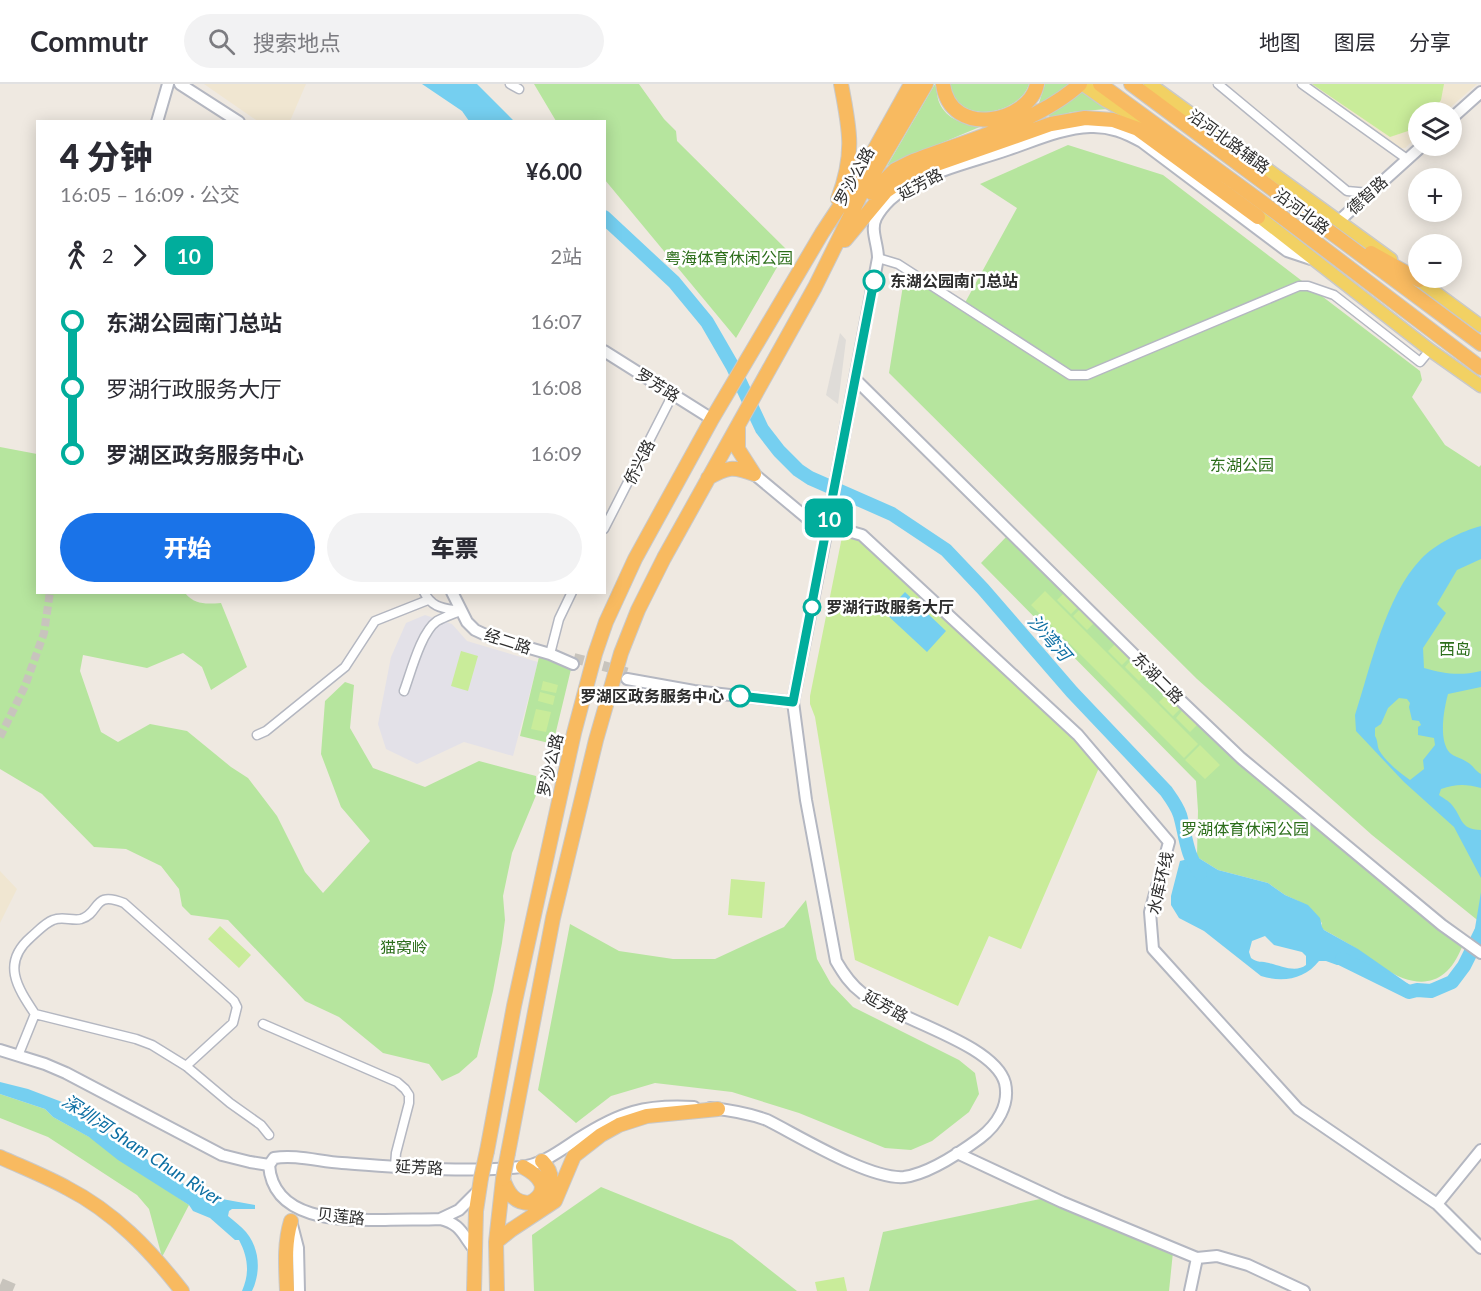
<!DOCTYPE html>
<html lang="zh">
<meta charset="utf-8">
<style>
body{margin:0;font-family:Lato,"Noto Sans SC",sans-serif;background:#f2f2f3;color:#2b2b33;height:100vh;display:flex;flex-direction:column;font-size:22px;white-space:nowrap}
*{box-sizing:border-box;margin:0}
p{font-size:20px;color:#7c7c81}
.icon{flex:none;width:33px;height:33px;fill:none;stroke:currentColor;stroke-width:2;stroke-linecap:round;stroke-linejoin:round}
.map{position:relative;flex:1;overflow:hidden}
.drawer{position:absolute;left:36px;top:36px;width:570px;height:474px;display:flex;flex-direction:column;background:#fff;border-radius:0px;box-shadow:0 3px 15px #0003}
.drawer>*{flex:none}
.badge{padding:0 12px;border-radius:9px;font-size:21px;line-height:39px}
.buttons{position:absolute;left:1408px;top:18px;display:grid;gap:12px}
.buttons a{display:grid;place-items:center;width:54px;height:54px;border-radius:50%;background:#fff;box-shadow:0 3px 15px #0003;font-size:30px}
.map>.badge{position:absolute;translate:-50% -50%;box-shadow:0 0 0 3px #fff}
.legs{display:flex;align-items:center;gap:9px;height:66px;padding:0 24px;font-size:20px}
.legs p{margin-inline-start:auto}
.summary{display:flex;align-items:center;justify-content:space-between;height:102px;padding:0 24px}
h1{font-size:33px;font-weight:800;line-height:45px}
.primary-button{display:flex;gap:12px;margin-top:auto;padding:12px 24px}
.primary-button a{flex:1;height:69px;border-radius:36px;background:#1a73e8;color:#fff;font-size:24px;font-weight:800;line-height:69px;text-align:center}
.primary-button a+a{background:#f2f2f3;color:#2b2b33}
ul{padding:0 24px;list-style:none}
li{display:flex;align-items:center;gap:21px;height:66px;font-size:22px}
li i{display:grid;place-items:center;width:9px;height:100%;margin:0 8px;background:currentColor}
li i::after{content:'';width:15px;height:15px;margin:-8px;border:4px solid;border-radius:50%;background:#fff}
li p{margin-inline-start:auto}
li:first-child i{background:linear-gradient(#0000 50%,currentColor 0)}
li:last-child i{background:linear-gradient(currentColor 50%,#0000 0)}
header{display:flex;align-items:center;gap:36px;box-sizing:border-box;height:84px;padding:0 30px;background:#fff;border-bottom:2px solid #e1e1e2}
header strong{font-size:28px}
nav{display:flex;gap:33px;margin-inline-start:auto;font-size:21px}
.search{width:420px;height:54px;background:#f2f2f3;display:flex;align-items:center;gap:15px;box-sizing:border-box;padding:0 21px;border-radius:33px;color:#7c7c81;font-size:22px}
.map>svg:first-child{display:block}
</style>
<header>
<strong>Commutr</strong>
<div class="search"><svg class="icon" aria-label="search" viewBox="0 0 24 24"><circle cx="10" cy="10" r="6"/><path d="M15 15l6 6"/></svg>搜索地点</div>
<nav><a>地图</a><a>图层</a><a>分享</a></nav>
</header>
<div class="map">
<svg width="1481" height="1207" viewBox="0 0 1481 1207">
<rect width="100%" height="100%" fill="#efe9e1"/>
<path fill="#e3e1e8" d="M425 531 452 540 467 557 538 578 513 672 464 658 417 680 386 665 378 640 391 573 406 539Z"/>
<path fill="#f0e6d1" d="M204 0H306L290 37 259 38Z
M1310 0H1477L1445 28H1419V51L1405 64H1400Z
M0 787 17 805 0 839Z"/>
<path fill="#b6e59e" d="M534 0H639L664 35 676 47 677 57 787 166 736 254 605 96 604 38 556 37Z
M935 0C937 5 937 13 939 18 947 37 965 40 982 42L887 82Z
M950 0H1029C1020 30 957 44 950 0Z
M1045 0H1070L1107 25 1072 28 1051 34 1039 19Z
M1068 61 1163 91 1420 287 1422 296 1412 313 1445 361 1479 383 1481 381V839L1372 751 1197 595 889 289 905 189 961 226 1017 124 980 100Z
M0 363 37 370 38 508 185 509C195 521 206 520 221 519L247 583 211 606 202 583 183 569 147 584 83 571 80 587 101 648 118 658 150 640 187 647 231 683 248 694 277 732 305 788 323 809 370 757 341 723 321 670 325 617 345 598 354 601 350 644 373 684 425 703 479 677 536 692 537 709 512 769 503 812 505 836 502 859 493 907 477 973 459 989 442 997 429 980 383 969 339 933 305 917 228 836 191 831 182 822 179 805 161 782 126 765 94 763 42 710 0 685Z
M1008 451 1235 675 1462 863C1446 903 1418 906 1383 884 1374 879 1366 871 1357 865 1346 858 1335 852 1324 846L1321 843 1322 839 1298 817 1285 811 1268 799 1218 786 1197 773 1198 727 1196 697 981 479Z
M539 573 572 581 553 660 520 652Z
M806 816 817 875 831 900 853 923 959 976 975 989 979 1010 969 1028 932 1057 911 1066 885 1064 799 1029 732 1008 655 999 611 1012 576 1039 538 1006 570 840 619 867 673 875H715L784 843Z
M0 1010 45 1025 53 1033 93 1055 189 1121 162 1173 149 1125 137 1111 48 1053 0 1034Z
M601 1103 732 1156 797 1207H534L532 1151Z
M1045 1114 1173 1168 1169 1207H869L883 1148Z"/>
<path fill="#c9ec9a" d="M1312 0H1444L1441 16 1433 28H1419V41L1408 47 1390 53Z
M844 443 865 449 1101 679 1021 865 989 852 958 922 855 876 815 633 810 620V612Z
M1045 507 1198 660 1184 674 1031 521Z
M1064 509 1078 523 1071 530 1057 516Z
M1080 525 1094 539 1087 546 1073 532Z
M1115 560 1129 574 1122 581 1108 567Z
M461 567 478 572 468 607 451 602Z
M1131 576 1146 590 1139 597 1125 583Z
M543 597 558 601 556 609 541 606Z
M540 608 555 612 553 621 538 617Z
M1166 611 1180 625 1173 632 1159 618Z
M536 625 551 628 546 648 531 645Z
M1182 627 1197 641 1190 648 1176 634Z
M1200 661 1220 681 1205 695 1185 676Z
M731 795 765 798 762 834 728 831Z
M220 842 251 871 239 884 208 855Z
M844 1193 847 1207H817L815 1198Z"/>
<path fill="#dfdcd8" d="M840 249 846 256 838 320 826 311Z"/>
<path fill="#75cff0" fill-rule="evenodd" d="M422 0H477L514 37H469L462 27Z
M605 130 638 164 605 139Z
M1481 442V475L1457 486 1437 520 1446 529 1423 564 1424 584C1445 590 1460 592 1481 587V603L1448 610C1444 625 1438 656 1450 669 1454 673 1462 674 1467 678 1473 681 1475 687 1481 690V704C1466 700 1456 700 1441 705L1439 711C1443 714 1449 717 1452 721 1463 734 1459 745 1481 746V794L1454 743 1404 698 1356 647 1355 631C1371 582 1385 513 1421 475 1435 460 1462 447 1481 442ZM1399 614 1407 615 1410 619 1409 623 1412 636 1419 637 1421 641 1418 643V651L1434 654 1435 661 1423 676 1424 685 1410 696C1400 689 1385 677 1379 666 1377 661 1378 657 1375 652V644L1381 640 1388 624Z
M905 508 946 547 927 568 885 529Z
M1197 773 1218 786 1268 799 1285 811 1308 821 1320 834 1322 843 1324 846 1358 865 1417 906 1395 902 1351 880 1337 881 1326 877H1319C1305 895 1283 899 1261 892L1204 847 1179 834 1171 821V812L1180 777ZM1265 852 1274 861 1302 868 1306 872V881C1296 889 1281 882 1269 879 1262 877 1257 879 1251 874L1249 868 1252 857Z
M1481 808V854L1474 850Z
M0 998 28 1005 62 1018 200 1111 255 1121V1125H232L229 1127 228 1132C234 1137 241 1142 246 1148 260 1165 261 1188 252 1207H242C250 1189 248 1173 239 1156H235L210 1134 193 1127 189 1121 118 1076 89 1053 53 1033 45 1025 0 1010Z"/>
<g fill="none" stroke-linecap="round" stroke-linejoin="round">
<path stroke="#75cff0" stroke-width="14" d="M604 133 674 198 707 238 733 283 762 345 779 367 798 386 810 394 892 430 946 466 983 505 1072 608 1166 707C1171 714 1177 722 1180 731 1186 752 1186 771 1200 789
M1342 875 1409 908 1417 906 1431 907 1452 898 1464 882 1481 848"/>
<path stroke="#c8c4bd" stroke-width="8" stroke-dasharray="8 4" stroke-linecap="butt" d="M0 653 25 602 44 549 50 508"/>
<path stroke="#c8c4bd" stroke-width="10" stroke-dasharray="10 5" stroke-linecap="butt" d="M574 574 629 589"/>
<path stroke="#c8c4bd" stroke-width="14" stroke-dasharray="14 7" stroke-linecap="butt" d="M0 1201 14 1207"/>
<defs>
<path id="minor" d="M510 0 519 5
M1218 0 1347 107 1369 109
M1302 0 1407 75
M878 174 898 180 1070 291H1087L1299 202H1308L1334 211 1420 278 1430 266
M604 445 673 310
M424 508C432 524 443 524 459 527
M550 570 559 535 572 508
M404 607C411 588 421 548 437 537 444 533 453 530 460 527
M257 651 266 647 345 583 375 537 428 516
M263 940 397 998 405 1005 409 1011V1019L396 1069 395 1082
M18 972 35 930
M186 982 233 939 237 923 234 917 223 907 124 819C92 806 101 829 81 835 72 837 62 832 53 836 45 839 38 847 31 853 1 879 17 903 35 930L136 955 152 961 186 982 230 1019 261 1041 269 1051"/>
<path id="tertiary" d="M1452 34 1481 8
M157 38 168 0
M1340 136 1422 62
M856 296 1176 612 1241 674 1442 841 1481 869
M827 441 862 451 1078 651 1169 758 1150 828 1153 865 1298 1025 1437 1120 1481 1164
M826 447 878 174C878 160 870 146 876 134 883 121 896 109 909 102 939 85 975 77 1007 66 1034 57 1062 44 1090 43 1110 42 1126 49 1142 58L1287 167 1311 175
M452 508 467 538 475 546 488 552 550 570 573 580
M627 595 694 607 793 618
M957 1069 1062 1118 1197 1174 1217 1172 1248 1181 1304 1207
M269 1081C273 1138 344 1136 385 1136 403 1135 422 1136 440 1135 461 1140 462 1150 474 1165
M1437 1120 1481 1066
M440 1135 459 1126 479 1106
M291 1137 298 1164 299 1207
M1190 1207 1197 1174"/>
<path id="secondary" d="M180 0 239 38
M604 267 712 335
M0 966 45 980 66 989 222 1071 250 1078 269 1081 274 1074C296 1070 321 1078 342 1079 401 1083 462 1089 521 1083 542 1081 561 1066 578 1055 620 1028 645 1020 694 1023
M710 1024C730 1026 748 1029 767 1036 799 1052 870 1096 904 1093 928 1090 961 1068 980 1054 997 1041 1010 1021 1005 999 994 959 895 935 862 909 850 900 843 889 836 877L806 716 793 618 826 450 754 390"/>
<path id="primary" d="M1082 0 1106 17 1143 37
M1150 0 1391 175
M1253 128 1430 266 1481 302
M1412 191 1481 242"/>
<path id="trunk" d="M943 0C950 56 1030 38 1037 0
M1100 0 1293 141 1481 284
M1131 0 1481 260
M872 109 895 86 911 78C965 57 1037 39 1080 0
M838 115C855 70 850 46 841 0
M845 156 886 107 914 88 1051 40 1085 34 1113 36 1138 45 1258 133
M1371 169 1419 196
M738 342V365L754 390
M708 394C728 383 733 382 754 390
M487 1067 514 922 574 649 595 570 606 538 635 475 712 335 822 149 861 90 911 0
M508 1069 553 834 596 656 621 569 638 526 664 474 815 203 860 112 926 0
M0 1073C22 1083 45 1092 67 1104 114 1128 150 1166 182 1207
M503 1095C508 1109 514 1119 530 1119 552 1106 540 1092 523 1083
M533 1122C550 1111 558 1093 542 1077
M496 1158 511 1146 555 1117 574 1072 601 1051 619 1041 647 1032 718 1025
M287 1207C286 1183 284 1160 291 1137
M474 1207 476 1127 481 1094
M497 1207 496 1158 503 1095"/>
</defs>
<use href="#minor" stroke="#b4b7c1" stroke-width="11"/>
<use href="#tertiary" stroke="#b4b7c1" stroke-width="14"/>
<use href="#secondary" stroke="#b4b7c1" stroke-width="14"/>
<use href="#primary" stroke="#c9c9c9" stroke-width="15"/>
<use href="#trunk" stroke="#c9c9c9" stroke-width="16"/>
<use href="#minor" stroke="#fff" stroke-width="8"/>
<use href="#tertiary" stroke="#fff" stroke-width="10"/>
<use href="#secondary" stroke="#fff" stroke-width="10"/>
<use href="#primary" stroke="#f2d163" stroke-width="12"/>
<use href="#trunk" stroke="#f8ba60" stroke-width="14"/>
<defs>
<path id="trunk-bridge" d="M481 1094 487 1067
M503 1095 508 1069"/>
</defs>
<use href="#trunk-bridge" stroke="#c9c9c9" stroke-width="16" stroke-linecap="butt"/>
<use href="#trunk-bridge" stroke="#f8ba60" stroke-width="14"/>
</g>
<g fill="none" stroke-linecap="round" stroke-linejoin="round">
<defs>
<path id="line-1" d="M740 612 793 618 874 197"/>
</defs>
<use href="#line-1" stroke="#fff" stroke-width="14"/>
<use href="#line-1" stroke="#01ad9c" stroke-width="9"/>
</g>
<g fill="#fff" stroke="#01ad9c" stroke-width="3">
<circle cx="874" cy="197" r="10"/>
<circle cx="812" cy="523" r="8"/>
<circle cx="740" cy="612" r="10"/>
</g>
<g text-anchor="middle" stroke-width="5" stroke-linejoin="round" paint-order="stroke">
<g font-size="16" fill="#2e2e2e" stroke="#fff">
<text transform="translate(1229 57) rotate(36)" y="6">沿河北路辅路</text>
<text transform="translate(854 92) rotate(-61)" y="6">罗沙公路</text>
<text transform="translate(920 100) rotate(-28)" y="6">延芳路</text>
<text transform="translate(1367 111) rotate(-42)" y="6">德智路</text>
<text transform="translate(1302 127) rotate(37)" y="6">沿河北路</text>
<text transform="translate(658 301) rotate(32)" y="6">罗芳路</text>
<text transform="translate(639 378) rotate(-63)" y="6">侨兴路</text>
<text transform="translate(508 557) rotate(18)" y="6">经二路</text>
<text transform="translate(1158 594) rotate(45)" y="6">东湖二路</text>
<text transform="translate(550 681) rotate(-77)" y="6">罗沙公路</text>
<text transform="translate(1160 799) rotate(-77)" y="6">水库环线</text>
<text transform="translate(886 922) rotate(29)" y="6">延芳路</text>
<text transform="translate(419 1083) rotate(3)" y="6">延芳路</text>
<text transform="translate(341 1132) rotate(6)" y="6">贝莲路</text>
</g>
<g font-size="16" fill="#2c6e1b" stroke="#fff">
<text x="729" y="180">粤海体育休闲公园</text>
<text x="1242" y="387">东湖公园</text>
<text x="1455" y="571">西岛</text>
<text x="1245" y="751">罗湖体育休闲公园</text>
<text x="404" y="869">猫窝岭</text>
</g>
<g font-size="16" font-weight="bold" fill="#2e2e2e" stroke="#fff" text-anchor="start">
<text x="890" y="203">东湖公园南门总站</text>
<text x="826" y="529">罗湖行政服务大厅</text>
<text x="724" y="618" text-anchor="end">罗湖区政务服务中心</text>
</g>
<g font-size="18" font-style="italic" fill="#0d6fa3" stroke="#fff">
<text transform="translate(1049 554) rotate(49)" y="6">沙湾河</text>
<text transform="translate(142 1066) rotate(33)" y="6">深圳河 Sham Chun River</text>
</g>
</g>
</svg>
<div class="buttons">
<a><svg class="icon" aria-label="layers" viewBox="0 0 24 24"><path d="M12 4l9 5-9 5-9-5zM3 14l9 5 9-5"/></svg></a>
<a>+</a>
<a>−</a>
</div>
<b class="badge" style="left:829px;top:434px;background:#01ad9c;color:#fff">10</b>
<section class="drawer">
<div class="summary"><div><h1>4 分钟</h1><p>16:05 – 16:09 · 公交</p></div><b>¥6.00</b></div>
<div class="legs"><svg class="icon" aria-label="walk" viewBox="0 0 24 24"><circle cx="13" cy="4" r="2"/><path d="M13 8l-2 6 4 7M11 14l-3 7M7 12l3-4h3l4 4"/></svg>2<svg class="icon" aria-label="forward" viewBox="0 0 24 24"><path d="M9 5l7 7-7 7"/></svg><b class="badge" style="background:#01ad9c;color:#fff">10</b><p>2站</p></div>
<ul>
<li><i style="color:#01ad9c"></i><b>东湖公园南门总站</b><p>16:07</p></li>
<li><i style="color:#01ad9c"></i><span>罗湖行政服务大厅</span><p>16:08</p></li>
<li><i style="color:#01ad9c"></i><b>罗湖区政务服务中心</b><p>16:09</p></li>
</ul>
<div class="primary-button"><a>开始</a><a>车票</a></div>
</section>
</div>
